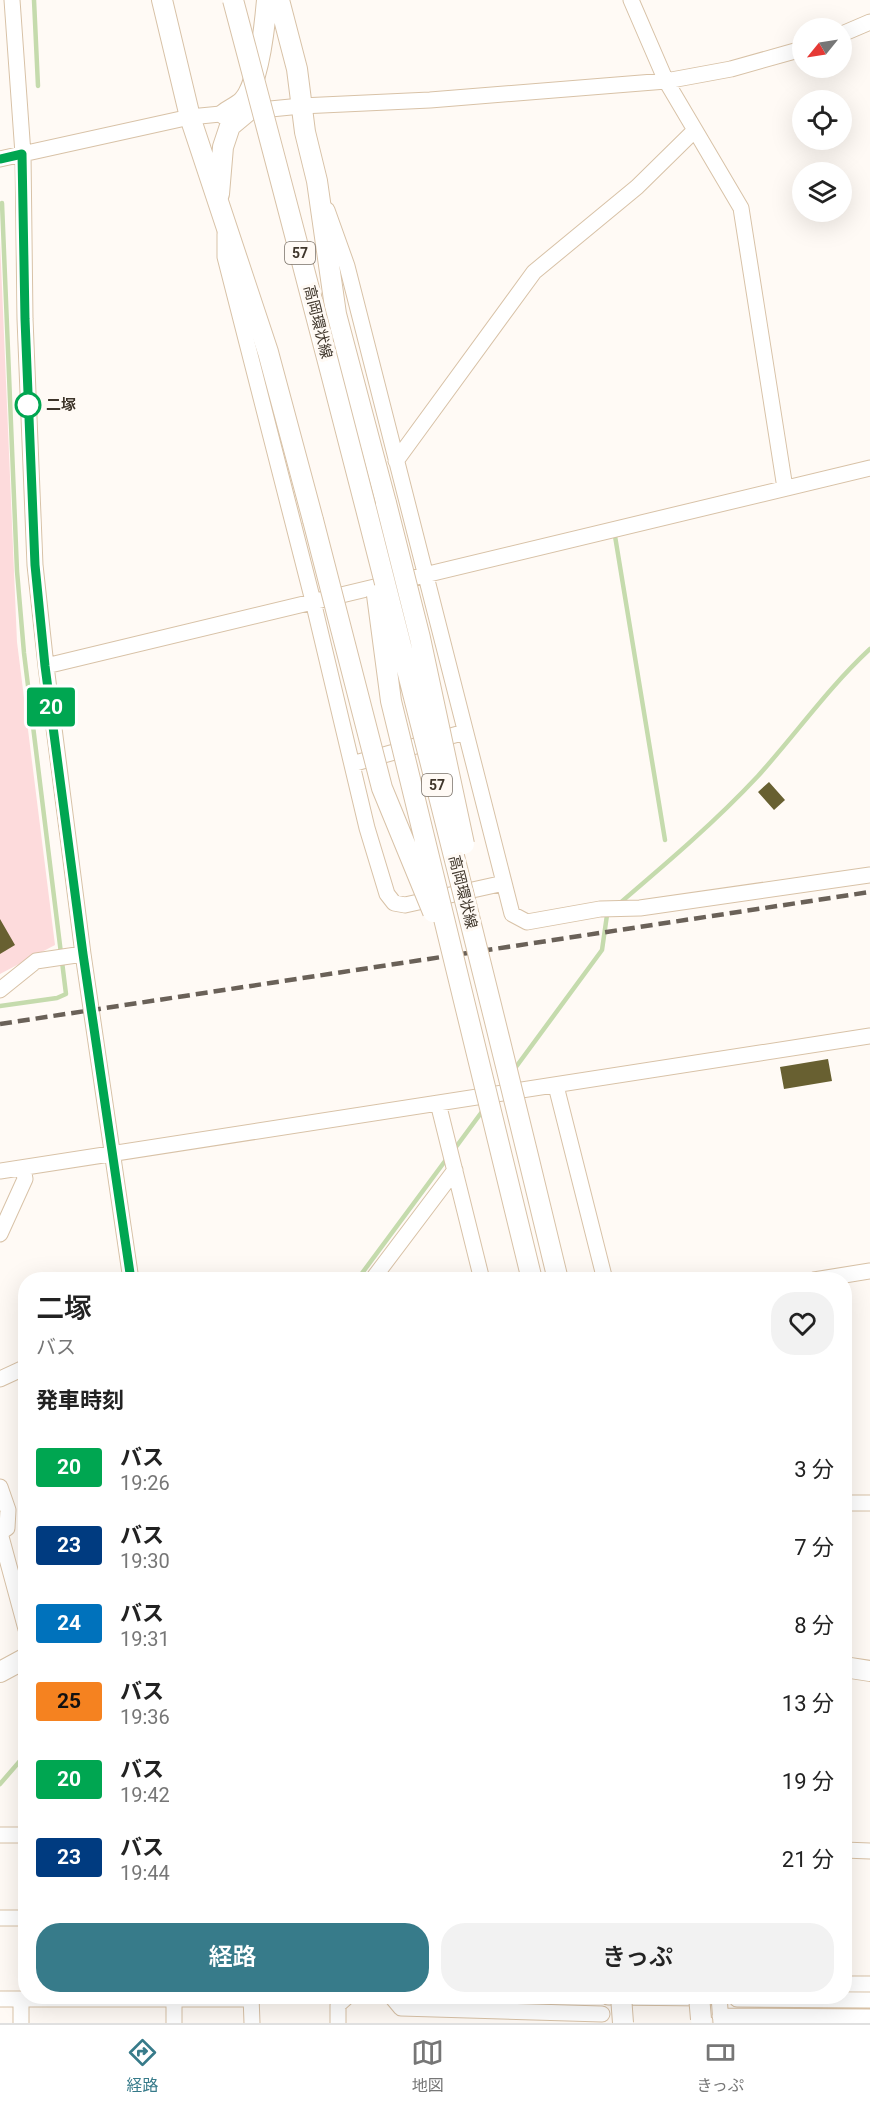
<!DOCTYPE html>
<html lang="ja">
<meta charset="utf-8">
<style>
body{margin:0;font-family:Roboto,"Noto Sans JP",sans-serif;background:#f2f2f2;color:#222;height:100vh;display:flex;flex-direction:column;font-size:22px;white-space:nowrap}
*{box-sizing:border-box;margin:0}
p{font-size:20px;color:#767676}
.icon{flex:none;width:33px;height:33px;fill:none;stroke:currentColor;stroke-width:2;stroke-linecap:round;stroke-linejoin:round}
.map{position:relative;flex:1;overflow:hidden}
.sheet{position:absolute;left:18px;top:1272px;width:834px;height:732px;display:flex;flex-direction:column;background:#fff;border-radius:24px;box-shadow:0 6px 24px #0002}
.sheet>*{flex:none}
.badge{padding:0 12px;border-radius:4px;font-size:21px;line-height:39px}
.needle{width:39px;rotate:240deg}
.buttons{position:absolute;left:792px;top:18px;display:grid;gap:12px}
.buttons a{display:grid;place-items:center;width:60px;height:60px;border-radius:50%;background:#fff;box-shadow:0 6px 24px #0002;font-size:30px}
.map>.badge{position:absolute;translate:-50% -50%;box-shadow:0 0 0 3px #fff}
h2{padding:0 18px;font-size:22px;line-height:54px}
.round{display:grid;place-items:center;flex:none;width:63px;height:63px;border-radius:24px;background:#f2f2f2}
.headline{display:flex;align-items:center;justify-content:space-between;height:102px;padding:0 18px}
h1{font-size:28px;font-weight:600;line-height:45px}
.button{display:flex;gap:12px;margin-top:auto;padding:12px 18px}
.button a{flex:1;height:69px;border-radius:24px;background:#377b8a;color:#fff;font-size:24px;font-weight:600;line-height:69px;text-align:center}
.button a+a{background:#f2f2f2;color:#222}
ul{padding:0;list-style:none}
li{display:flex;align-items:center;gap:18px;height:78px;padding:0 18px}
li div{flex:1}
li b{display:block;font-size:22px}
li em{font-style:normal}
li .badge{min-width:66px;font-weight:700;text-align:center}
.tabs{display:flex;justify-content:space-around;align-items:center;height:84px;border-top:2px solid #e0e0e0;background:#fff;font-size:16px;color:#767676}
.tabs a{display:grid;justify-items:center;gap:3px}
.tabs .current{color:#377b8a}
.map>svg:first-child{display:block}
</style>
<div class="map">
<svg width="870" height="2023" viewBox="0 0 870 2023">
<rect width="100%" height="100%" fill="#fffaf5"/>
<path fill="#fddbdc" d="M0 241 17 642 55 945 0 974Z"/>
<g fill="none" stroke-linecap="round" stroke-linejoin="round">
<path stroke="#c5dbad" stroke-width="4.5" d="M34 0 38 86
M615 536 665 840
M620 903C668 862 715 822 758 776 796 734 828 688 870 649
M0 1006 57 998 66 994 24 653 17 571 2 203
M513 1071 602 950 607 915 609 913
M453 1151 484 1109
M357 1280 448 1157
M0 1784 26 1754"/>
</g>
<path fill="#686031" d="M769 782 785 800 774 810 758 792Z
M0 919 15 945 0 954Z
M828 1059 832 1081 784 1089 780 1067Z"/>
<g fill="none" stroke-linecap="round" stroke-linejoin="round">
<path stroke="#d8d3cc" stroke-width="15" stroke-dasharray="15 8" stroke-linecap="butt" d="M591 1996 608 1997"/>
<defs>
<path id="minor" d="M12 0 23 154 25 319 35 565 46 666 83 954 131 1280
M842 34 870 22
M695 130 741 208 785 488
M0 159 190 117 301 106 430 100 666 81 731 69 802 49
M327 210 347 266 512 914 527 922 600 909 640 908 870 875
M225 234V257L313 601 367 828 387 894 394 903 405 905 504 883
M396 461 534 272 637 187 695 130 666 81 631 0
M46 666 870 468
M352 764 465 732
M0 990 36 961 83 954
M556 1086 605 1280
M438 1103 482 1280
M0 1171 870 1036
M0 1234 25 1179 23 1168
M372 1280 455 1170
M814 1280 870 1271
M0 1379 26 1367
M0 1487 8 1510 7 1528 0 1533
M844 1503H870
M0 1533 26 1629
M0 1835H26
M844 1850 870 1851
M0 1918H26
M844 1984H870
M174 1996V2023
M251 1996 252 2023
M391 1996 401 2008 602 2014
M719 1996 721 2023
M608 1997 707 1998
M0 1999H251
M21 1999V2023
M737 1999 870 2000
M720 2016 870 2017
M338 2023V2005L348 1996"/>
<path id="major" d="M162 0 190 117 268 352 313 520
M279 0 297 69 305 132 317 181 336 314 386 503
M224 114C229 110 238 106 243 101 259 84 265 23 267 0
M219 194 223 147 230 126 248 111
M844 1667 870 1671
M0 1672 26 1658"/>
</defs>
<use href="#minor" stroke="#d8c2a7" stroke-width="17"/>
<use href="#major" stroke="#d8c2a7" stroke-width="22"/>
<use href="#minor" stroke="#fff" stroke-width="15"/>
<use href="#major" stroke="#fff" stroke-width="20"/>
<path stroke="#6a6158" stroke-width="4.5" stroke-dasharray="12 6" stroke-linecap="butt" d="M0 1024 870 892"/>
<defs>
<path id="major-bridge" d="M233 0C346 425 455 852 558 1280
M386 503 420 638 464 844
M313 520 382 788 433 912
M377 595 391 701 532 1280
M621 1996 623 2023
M699 1996 701 2019"/>
</defs>
<use href="#major-bridge" stroke="#d8c2a7" stroke-width="22" stroke-linecap="butt"/>
<use href="#major-bridge" stroke="#fff" stroke-width="20"/>
</g>
<g fill="none" stroke-linecap="round" stroke-linejoin="round">
<defs>
<path id="line" d="M0 159 22 154 25 319 35 565 45 666 83 954 131 1280"/>
</defs>
<use href="#line" stroke="#fff" stroke-width="14"/>
<use href="#line" stroke="#00a651" stroke-width="9"/>
</g>
<circle fill="#fff" stroke="#00a651" stroke-width="3" cx="28" cy="405" r="12"/>
<g text-anchor="middle" stroke-width="6" stroke-linejoin="round" paint-order="stroke">
<g fill="#fffaf5" stroke="#787067" stroke-width="1.5">
<rect x="285" y="242" width="30" height="22" rx="4.5"/>
<rect x="422" y="774" width="30" height="22" rx="4.5"/>
</g>
<g font-size="14" font-weight="bold" fill="#3e352a">
<text x="300" y="258">57</text>
<text x="437" y="790">57</text>
</g>
<g font-size="15" fill="#3e352a" stroke="#fffaf5">
<text transform="translate(318 322) rotate(76)" y="5">高岡環状線</text>
<text transform="translate(463 892) rotate(76)" y="5">高岡環状線</text>
</g>
<g font-size="15" font-weight="bold" fill="#3e352a" stroke="#fffaf5" text-anchor="start">
<text x="46" y="410">二塚</text>
</g>
</g>
</svg>
<div class="buttons">
<a><svg class="needle" viewBox="-14 -14 28 28"><path d="M0-13l5 13h-10z" fill="#e53935"/><path d="M0 13l5-13h-10z" fill="#767676"/></svg></a>
<a><svg class="icon" aria-label="locate" viewBox="0 0 24 24"><circle cx="12" cy="12" r="6"/><path d="M12 2v4M12 18v4M2 12h4M18 12h4"/></svg></a>
<a><svg class="icon" aria-label="layers" viewBox="0 0 24 24"><path d="M12 4l9 5-9 5-9-5zM3 14l9 5 9-5"/></svg></a>
</div>
<b class="badge" style="left:51px;top:707px;background:#00a651;color:#fff">20</b>
<section class="sheet">
<div class="headline"><div><h1>二塚</h1><p>バス</p></div><a class="round"><svg class="icon" aria-label="heart" viewBox="0 0 24 24"><path d="M12 20l-8-8c-3-5 5-10 8-4 3-6 11-1 8 4z"/></svg></a></div>
<h2>発車時刻</h2>
<ul>
<li><span class="badge" style="background:#00a651;color:#fff">20</span><div><b>バス</b><p>19:26</p></div><em>3 分</em></li>
<li><span class="badge" style="background:#003b80;color:#fff">23</span><div><b>バス</b><p>19:30</p></div><em>7 分</em></li>
<li><span class="badge" style="background:#0072bc;color:#fff">24</span><div><b>バス</b><p>19:31</p></div><em>8 分</em></li>
<li><span class="badge" style="background:#f58220;color:#111">25</span><div><b>バス</b><p>19:36</p></div><em>13 分</em></li>
<li><span class="badge" style="background:#00a651;color:#fff">20</span><div><b>バス</b><p>19:42</p></div><em>19 分</em></li>
<li><span class="badge" style="background:#003b80;color:#fff">23</span><div><b>バス</b><p>19:44</p></div><em>21 分</em></li>
</ul>
<div class="button"><a>経路</a><a>きっぷ</a></div>
</section>
</div>
<nav class="tabs">
<a class="current"><svg class="icon" aria-label="directions" viewBox="0 0 24 24"><path d="M12 3l9 9-9 9-9-9zM9 14v-3h6M13 9l2 2-2 2"/></svg>経路</a>
<a><svg class="icon" aria-label="map" viewBox="0 0 24 24"><path d="M3 6l6-2 6 2 6-2v14l-6 2-6-2-6 2zM9 4v14M15 6v14"/></svg>地図</a>
<a><svg class="icon" aria-label="tickets" viewBox="0 0 24 24"><path d="M3 7h18v10H3zM15 7v10"/></svg>きっぷ</a>
</nav>
